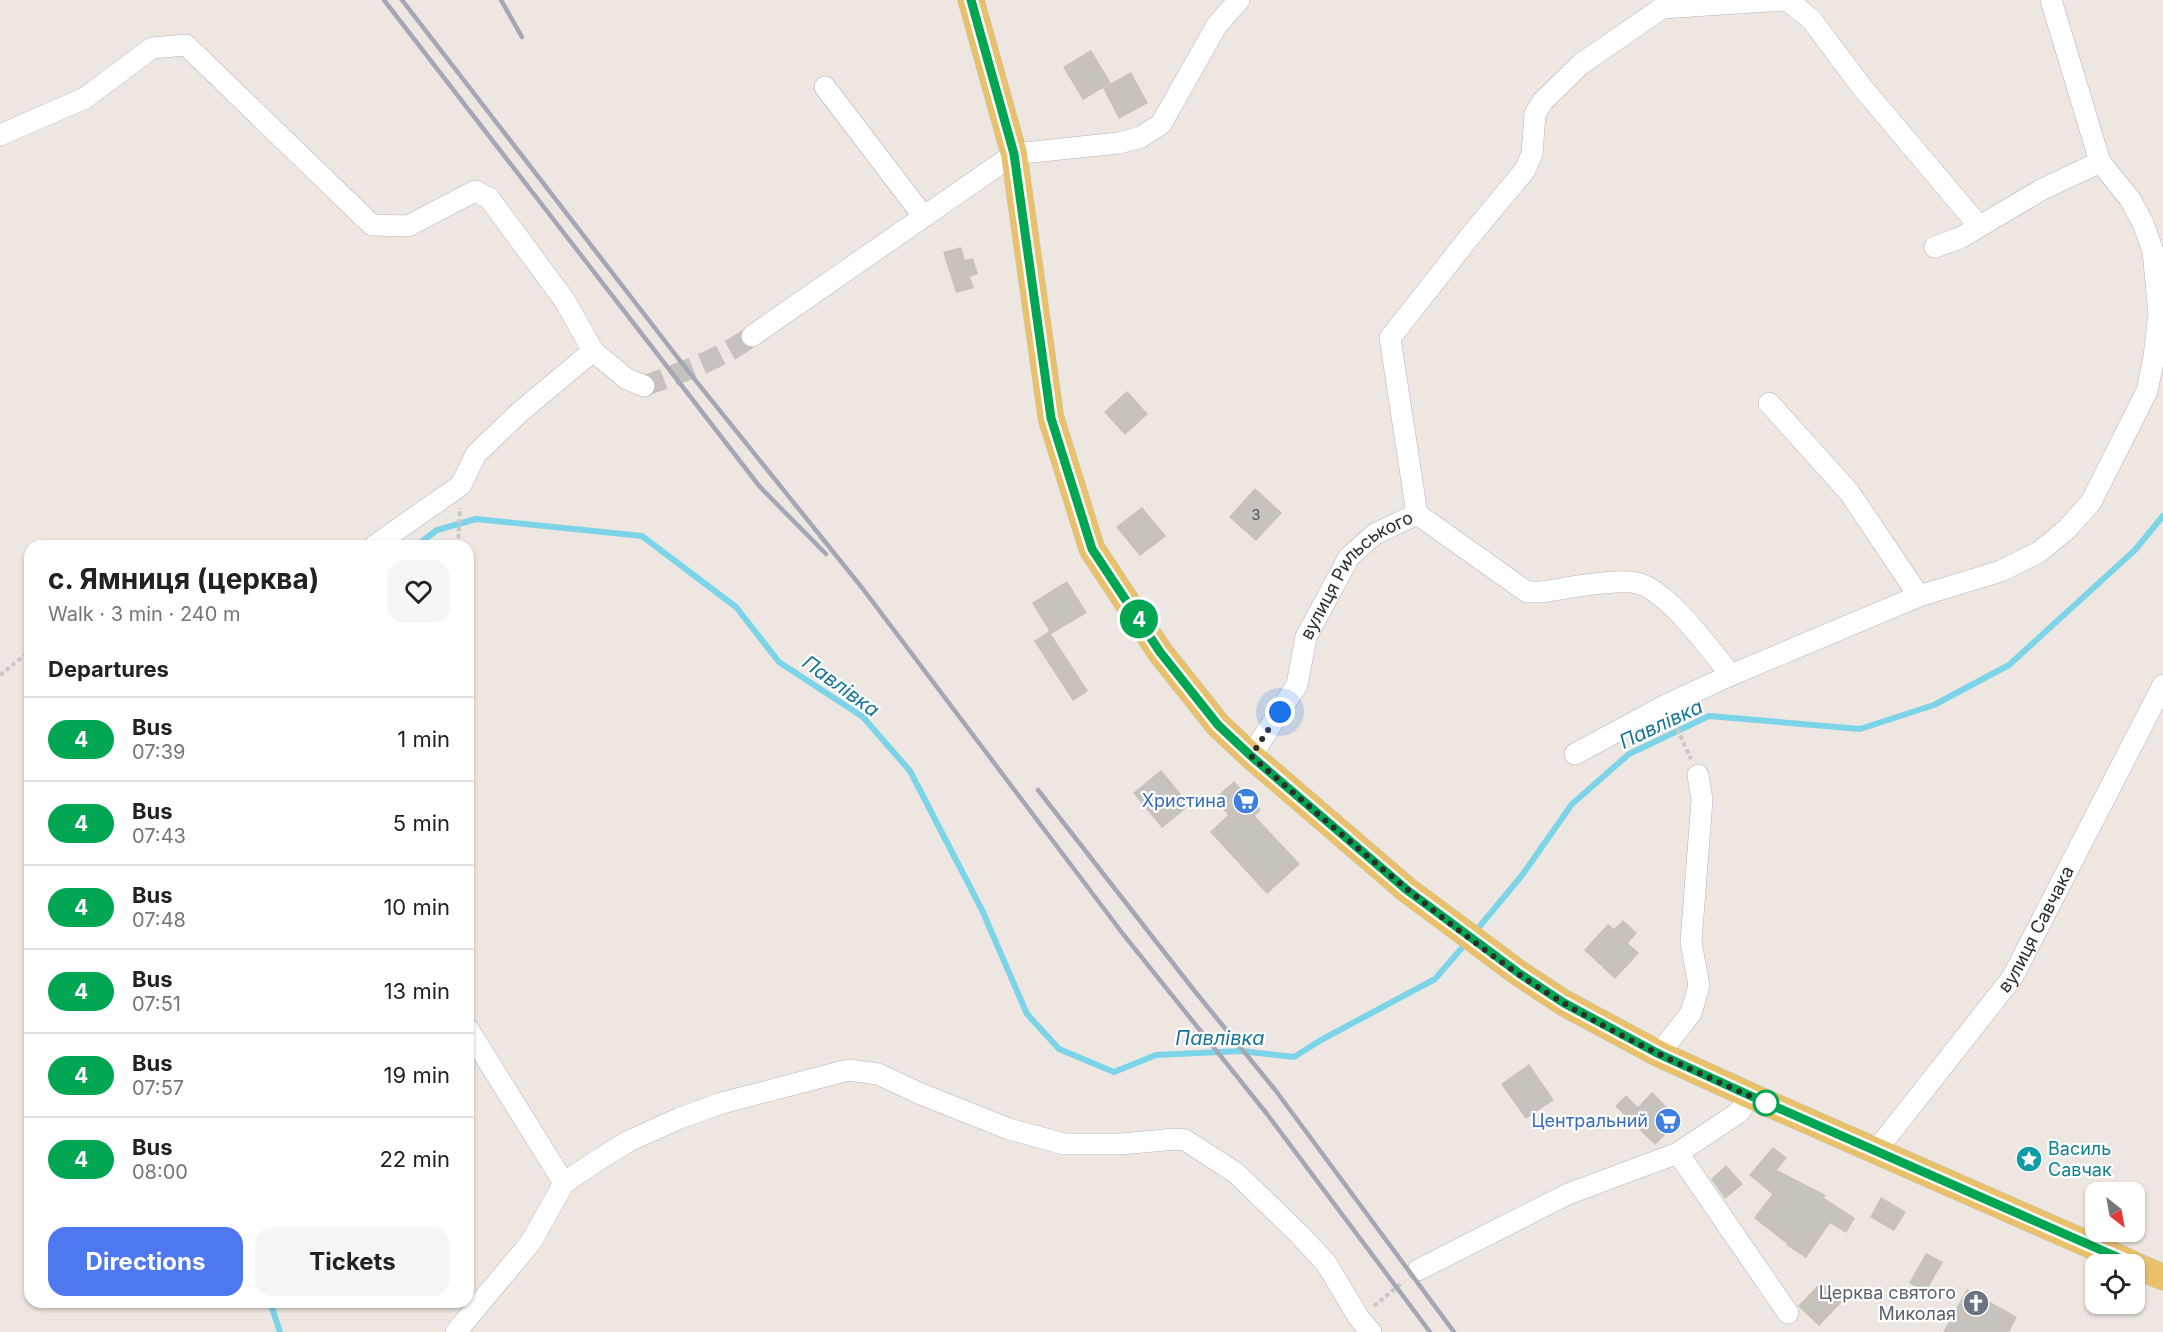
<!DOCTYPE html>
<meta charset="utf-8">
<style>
body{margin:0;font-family:Inter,sans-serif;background:#f6f6f6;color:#222;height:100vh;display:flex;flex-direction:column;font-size:22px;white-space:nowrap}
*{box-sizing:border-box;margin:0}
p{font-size:20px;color:#767676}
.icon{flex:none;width:33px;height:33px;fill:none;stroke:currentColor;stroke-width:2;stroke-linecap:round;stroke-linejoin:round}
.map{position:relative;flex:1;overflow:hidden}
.details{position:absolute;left:24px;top:540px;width:450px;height:768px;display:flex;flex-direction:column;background:#fff;border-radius:18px;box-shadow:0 2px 4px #0004}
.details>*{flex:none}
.badge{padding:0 12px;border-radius:20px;font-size:21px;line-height:39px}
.needle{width:39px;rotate:149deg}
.fabs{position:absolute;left:2085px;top:1182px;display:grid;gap:12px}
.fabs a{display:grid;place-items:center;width:60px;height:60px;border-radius:12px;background:#fff;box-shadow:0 2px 4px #0004;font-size:30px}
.you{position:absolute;width:30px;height:30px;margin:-15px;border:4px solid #fff;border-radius:50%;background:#1a73e8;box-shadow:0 0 0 9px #1a73e833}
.map>.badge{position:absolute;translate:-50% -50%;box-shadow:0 0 0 3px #fff}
h2{padding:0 24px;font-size:22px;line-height:54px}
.round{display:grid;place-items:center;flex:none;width:63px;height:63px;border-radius:18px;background:#f6f6f6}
.overview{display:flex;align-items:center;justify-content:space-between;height:102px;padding:0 24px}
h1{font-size:28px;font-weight:700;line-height:45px}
.button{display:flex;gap:12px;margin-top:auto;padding:12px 24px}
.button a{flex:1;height:69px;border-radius:18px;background:#4d78ef;color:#fff;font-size:24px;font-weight:700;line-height:69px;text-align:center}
.button a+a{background:#f6f6f6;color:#222}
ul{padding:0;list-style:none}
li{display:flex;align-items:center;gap:18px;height:84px;padding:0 24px;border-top:2px solid #e0e0e0}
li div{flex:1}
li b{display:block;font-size:22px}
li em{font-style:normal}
li .badge{min-width:66px;font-weight:700;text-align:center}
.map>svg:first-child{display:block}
</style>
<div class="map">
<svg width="2163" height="1332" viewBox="0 0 2163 1332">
<rect width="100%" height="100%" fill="#eee7e1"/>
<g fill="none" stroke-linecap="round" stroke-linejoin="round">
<path stroke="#7cd4e8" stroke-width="6" d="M416 546 437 530 476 519 642 536 736 607 779 662 863 717 910 771 982 910 1027 1014 1059 1049 1114 1072 1156 1055 1241 1051 1294 1057 1321 1040 1435 979 1467 942
M1475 932 1523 874 1572 804 1629 754 1709 716 1860 729 1934 705 2009 665 2135 550 2163 516
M270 1302 280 1332"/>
</g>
<path fill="#c7c2bc" d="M1091 50 1111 83 1083 100 1063 67Z
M1131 72 1148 103 1119 119 1103 88Z
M961 247 965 260 973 258 978 274 970 277 974 288 956 293 943 252Z
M1127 391 1148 414 1125 435 1104 412Z
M1255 488 1282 513 1256 541 1229 517Z
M1142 507 1166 536 1140 556 1116 527Z
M1067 581 1087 613 1051 634 1032 603Z
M1049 631 1088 691 1073 701 1034 641Z
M1161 770 1190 805 1162 828 1133 793Z
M1234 781 1261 810 1255 816 1300 864 1267 894 1210 832 1228 815 1214 799Z
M1623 920 1637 933 1628 943 1639 953 1615 979 1584 950 1608 924 1614 929Z
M1529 1064 1554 1100 1526 1119 1501 1084Z
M1652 1092 1680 1120 1655 1145 1615 1106 1626 1095 1638 1107Z
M1773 1147 1787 1158 1777 1170 1826 1195 1824 1198 1855 1218 1846 1233 1830 1223 1806 1258 1786 1245 1787 1244 1754 1218 1772 1194 1749 1175Z
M1726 1165 1743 1184 1725 1199 1711 1179Z
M1881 1197 1906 1212 1894 1231 1870 1217Z
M1926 1253 1943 1262 1925 1293 1909 1283Z
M1821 1282 1842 1302 1819 1326 1798 1306Z
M1967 1289 2017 1317 2009 1332H1943Z"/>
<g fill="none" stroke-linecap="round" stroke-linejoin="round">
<path stroke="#c7c2bd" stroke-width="21" stroke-dasharray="21 10" stroke-linecap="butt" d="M644 386C682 372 719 360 752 336"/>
<defs>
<g id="minor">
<path d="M1787 0 1811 19 1861 86 1979 226"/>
<path d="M1662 8 1785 0"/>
<path d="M825 87 924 217"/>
<path d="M0 135 85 98 152 48 186 45 372 225 408 226 475 191 489 198 565 301 593 351 520 412 476 454 461 485 374 546"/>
<path d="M1935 247 1960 238 2041 190 2100 162"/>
<path d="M752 336 1014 154 1119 143 1141 137 1161 124 1217 25 1239 0"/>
<path d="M593 351 627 379 644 386"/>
<path d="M1769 403 1849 492 1919 596"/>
<path d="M1417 514 1390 338 1471 235 1525 170 1532 154 1535 114 1543 101 1581 64 1662 8 1667 0"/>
<path d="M1575 754 1666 705 1731 675 1919 596 2001 571 2039 552 2067 529 2091 502 2147 391 2154 357 2159 314 2153 251 2143 223 2130 199 2100 162 2051 0"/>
<path id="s1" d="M1251 756 1297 685 1306 637 1349 557 1375 534 1417 514 1527 592H1540C1563 589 1617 578 1637 583 1668 590 1710 650 1731 675"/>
<path d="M468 1029 564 1183"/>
<path d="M1659 1054 1691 1013 1699 986 1691 942 1702 800 1698 775"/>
<path id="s2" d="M1875 1152 2012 978 2163 685"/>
<path d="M1678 1153 1788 1313"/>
<path d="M1418 1270 1568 1194 1678 1153 1738 1113 1751 1096"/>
<path d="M456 1332 531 1242 564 1183 595 1162 629 1141 680 1118 722 1103 848 1070 878 1074 921 1094 1009 1129 1064 1144H1121L1175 1139 1185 1140 1236 1173 1299 1234 1326 1263 1359 1318 1371 1332"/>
</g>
<path id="major" d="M971 0 1014 154 1051 418 1092 549 1160 652 1218 725 1251 756 1407 890 1520 974 1564 1003 1659 1054 1751 1096 2133 1264
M2134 1265 2163 1277"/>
</defs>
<use href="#minor" stroke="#b1b4bc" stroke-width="22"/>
<use href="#major" stroke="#c8c8c8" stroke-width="27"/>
<path stroke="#c8c8c8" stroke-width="4" stroke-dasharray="4.5 3" stroke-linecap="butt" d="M458 546 460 508
M0 675 30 651
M1674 722 1691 759
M1374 1306 1403 1282"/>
<use href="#minor" stroke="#fff" stroke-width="21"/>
<use href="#major" stroke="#e9c16b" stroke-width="26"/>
<path stroke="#a4a8b6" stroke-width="4.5" d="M384 0 760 487 826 554
M402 0 688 371 863 589 1123 934 1267 1114 1430 1332
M501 0 522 37
M1038 790 1193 989 1276 1091 1454 1332"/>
</g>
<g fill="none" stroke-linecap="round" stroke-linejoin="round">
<defs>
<path id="line" d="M971 0 1014 154 1051 418 1092 549 1160 652 1218 725 1251 756 1407 890 1520 974 1564 1003 1659 1054 1751 1096 2133 1264"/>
</defs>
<use href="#line" stroke="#fff" stroke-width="14"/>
<use href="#line" stroke="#00a651" stroke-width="9"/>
<path stroke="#2d2d2d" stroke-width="6" stroke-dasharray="0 10.8" d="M1280 712 1251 756C1339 832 1425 909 1520 975 1597 1028 1685 1067 1770 1105L1766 1103"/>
</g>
<defs>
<symbol id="supermarket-disc" viewBox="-11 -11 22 22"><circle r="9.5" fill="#3f7fe0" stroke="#fff"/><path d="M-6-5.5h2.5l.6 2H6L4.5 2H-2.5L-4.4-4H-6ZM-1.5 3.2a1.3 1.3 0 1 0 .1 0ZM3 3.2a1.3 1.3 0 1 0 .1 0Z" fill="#fff"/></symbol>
<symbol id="sight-disc" viewBox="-11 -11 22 22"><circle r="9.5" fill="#0f9aa8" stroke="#fff"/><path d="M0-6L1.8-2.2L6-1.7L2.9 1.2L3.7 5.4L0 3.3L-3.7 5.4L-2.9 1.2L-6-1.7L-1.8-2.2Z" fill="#fff"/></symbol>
<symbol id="church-disc" viewBox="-11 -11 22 22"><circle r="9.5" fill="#6b7280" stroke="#fff"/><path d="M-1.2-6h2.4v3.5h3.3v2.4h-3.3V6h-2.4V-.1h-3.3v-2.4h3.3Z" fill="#fff"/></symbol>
</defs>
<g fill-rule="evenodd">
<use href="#supermarket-disc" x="1231" y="786" width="30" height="30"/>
<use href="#supermarket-disc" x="1653" y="1106" width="30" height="30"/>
<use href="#sight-disc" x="2014" y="1144" width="30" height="30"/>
<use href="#church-disc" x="1961" y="1288" width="30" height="30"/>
</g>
<circle fill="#fff" stroke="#00a651" stroke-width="3" cx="1766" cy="1103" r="12"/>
<g text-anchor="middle" stroke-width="4.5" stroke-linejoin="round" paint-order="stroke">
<g font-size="15" fill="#545251">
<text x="1256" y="520">3</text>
</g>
<g font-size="18" fill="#2d2d2d" stroke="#fff">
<text dy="6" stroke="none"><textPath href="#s1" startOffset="216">вулиця Рильського</textPath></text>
<text dy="6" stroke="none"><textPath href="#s2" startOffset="276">вулиця Савчака</textPath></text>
</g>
<g font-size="18" fill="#366cbe" stroke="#fff" text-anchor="end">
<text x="1226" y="807">Христина</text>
<text x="1648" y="1127">Центральний</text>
</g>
<g font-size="18" fill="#0d838f" stroke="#fff" text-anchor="start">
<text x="2048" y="1155">Василь<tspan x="2048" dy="21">Савчак</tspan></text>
</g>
<g font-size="18" fill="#5b616d" stroke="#fff" text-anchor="end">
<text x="1956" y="1299">Церква святого<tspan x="1956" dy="21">Миколая</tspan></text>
</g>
<g font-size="20" font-style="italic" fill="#177698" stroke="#fff">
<text transform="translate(841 686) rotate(36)" y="7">Павлівка</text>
<text transform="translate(1661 724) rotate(-25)" y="7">Павлівка</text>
<text x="1220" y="1045">Павлівка</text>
</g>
</g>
</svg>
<div class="fabs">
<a><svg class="needle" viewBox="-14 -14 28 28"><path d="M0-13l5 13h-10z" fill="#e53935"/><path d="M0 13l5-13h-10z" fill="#767676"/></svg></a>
<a><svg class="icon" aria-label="locate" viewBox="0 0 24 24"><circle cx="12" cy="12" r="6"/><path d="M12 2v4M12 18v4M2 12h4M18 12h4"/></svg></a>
</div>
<div class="you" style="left:1280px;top:712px"></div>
<b class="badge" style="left:1139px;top:619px;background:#00a651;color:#fff">4</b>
<section class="details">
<div class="overview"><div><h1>с. Ямниця (церква)</h1><p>Walk · 3 min · 240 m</p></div><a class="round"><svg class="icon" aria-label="heart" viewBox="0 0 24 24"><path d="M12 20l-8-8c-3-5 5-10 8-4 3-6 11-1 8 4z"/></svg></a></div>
<h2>Departures</h2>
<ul>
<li><span class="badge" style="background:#00a651;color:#fff">4</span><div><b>Bus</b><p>07:39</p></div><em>1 min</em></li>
<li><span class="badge" style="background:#00a651;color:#fff">4</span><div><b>Bus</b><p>07:43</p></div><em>5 min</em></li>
<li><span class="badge" style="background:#00a651;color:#fff">4</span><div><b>Bus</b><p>07:48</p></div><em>10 min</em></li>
<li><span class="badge" style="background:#00a651;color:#fff">4</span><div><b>Bus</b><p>07:51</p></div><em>13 min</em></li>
<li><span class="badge" style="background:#00a651;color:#fff">4</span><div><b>Bus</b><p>07:57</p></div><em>19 min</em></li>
<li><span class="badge" style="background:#00a651;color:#fff">4</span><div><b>Bus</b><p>08:00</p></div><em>22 min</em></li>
</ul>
<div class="button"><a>Directions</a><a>Tickets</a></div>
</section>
</div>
